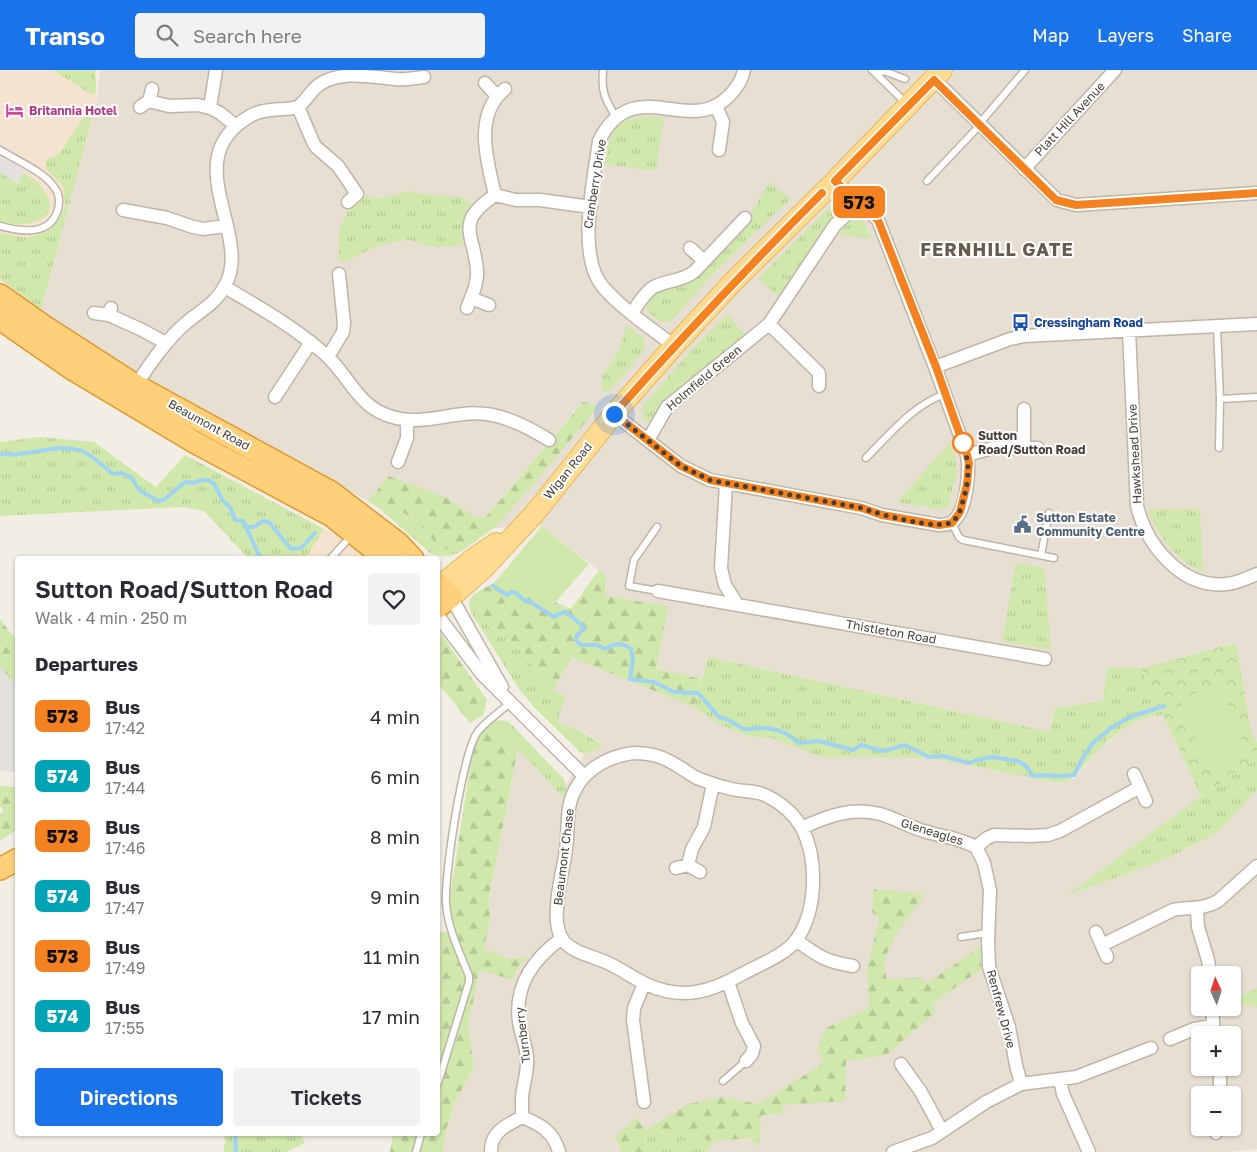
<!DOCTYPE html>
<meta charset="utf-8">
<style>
body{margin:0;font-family:"Golos Text",sans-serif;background:#f2f2f3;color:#2b2b33;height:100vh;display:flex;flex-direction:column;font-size:19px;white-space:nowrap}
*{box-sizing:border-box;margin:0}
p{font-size:16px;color:#7c7c81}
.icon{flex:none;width:28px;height:28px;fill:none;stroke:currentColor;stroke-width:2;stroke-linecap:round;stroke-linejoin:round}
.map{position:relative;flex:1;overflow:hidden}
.side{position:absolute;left:15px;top:486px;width:425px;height:580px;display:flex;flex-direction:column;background:#fff;border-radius:5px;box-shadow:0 1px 4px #0004}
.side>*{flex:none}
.badge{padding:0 10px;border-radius:8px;font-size:18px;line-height:32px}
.needle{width:32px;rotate:357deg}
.controls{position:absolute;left:1191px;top:896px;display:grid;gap:10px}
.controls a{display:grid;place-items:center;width:50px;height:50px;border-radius:5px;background:#fff;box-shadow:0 1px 4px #0004;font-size:25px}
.you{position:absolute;width:25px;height:25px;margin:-12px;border:4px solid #fff;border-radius:50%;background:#1a73e8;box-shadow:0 0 0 8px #1a73e833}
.map>.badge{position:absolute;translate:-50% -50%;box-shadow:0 0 0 2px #fff}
h2{padding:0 20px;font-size:19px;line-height:45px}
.round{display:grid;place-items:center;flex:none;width:52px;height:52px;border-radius:5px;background:#f2f2f3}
.headline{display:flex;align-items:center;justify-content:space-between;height:85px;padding:0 20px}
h1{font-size:24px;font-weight:600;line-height:38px}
.button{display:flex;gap:10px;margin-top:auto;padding:10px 20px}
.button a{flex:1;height:58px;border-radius:5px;background:#1a73e8;color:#fff;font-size:20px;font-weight:600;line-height:58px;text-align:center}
.button a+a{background:#f2f2f3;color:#2b2b33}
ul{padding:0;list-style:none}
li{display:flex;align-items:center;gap:15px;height:60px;padding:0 20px}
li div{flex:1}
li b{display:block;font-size:19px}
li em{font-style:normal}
li .badge{min-width:55px;font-weight:700;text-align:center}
header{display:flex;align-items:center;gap:30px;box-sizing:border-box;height:70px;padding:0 25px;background:#1a73e8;color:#fff}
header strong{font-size:24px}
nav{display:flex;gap:28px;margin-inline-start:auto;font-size:18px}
.search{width:350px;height:45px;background:#f2f2f3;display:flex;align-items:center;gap:12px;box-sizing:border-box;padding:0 18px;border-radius:5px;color:#7c7c81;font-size:19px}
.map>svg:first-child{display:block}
</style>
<header>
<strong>Transo</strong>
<div class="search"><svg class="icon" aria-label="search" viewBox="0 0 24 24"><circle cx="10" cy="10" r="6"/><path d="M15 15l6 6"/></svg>Search here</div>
<nav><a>Map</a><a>Layers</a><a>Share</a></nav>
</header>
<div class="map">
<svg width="1257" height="1082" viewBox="0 0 1257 1082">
<defs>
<pattern id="grass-tufts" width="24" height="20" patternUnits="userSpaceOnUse" patternTransform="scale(1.25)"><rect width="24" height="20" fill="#d0e8ac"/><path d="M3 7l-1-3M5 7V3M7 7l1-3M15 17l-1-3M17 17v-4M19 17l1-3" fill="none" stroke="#b4c895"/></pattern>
<pattern id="forest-firs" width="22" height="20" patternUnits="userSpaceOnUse" patternTransform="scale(1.25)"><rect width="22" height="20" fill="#d0e8ac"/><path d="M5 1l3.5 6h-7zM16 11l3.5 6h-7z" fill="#b4c895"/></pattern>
<pattern id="park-crowns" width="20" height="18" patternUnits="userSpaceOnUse" patternTransform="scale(1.25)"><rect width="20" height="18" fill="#d0e8ac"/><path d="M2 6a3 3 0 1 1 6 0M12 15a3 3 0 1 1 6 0" fill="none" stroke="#b4c895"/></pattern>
</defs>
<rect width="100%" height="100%" fill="#f3eee5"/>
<path fill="#e7dfd2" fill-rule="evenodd" d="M100 0H1257V672L1251 662 1235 573 1141 598H1107L1103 631 1055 638 1050 662 708 587 701 609 656 600 667 536 604 526 606 519V506L542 456 494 458 531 417 582 332 485 448 474 446 445 427 389 406 368 431 134 301 41 240 97 29Z
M571 587 694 637 718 654 752 667 772 668 821 687 932 688 1061 713 1074 708 1100 679 1128 655 1150 645H1163L1201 726 1070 824 1164 790 1217 763 1257 720V1079L1227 1082H707L714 1071 646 1060 615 1067 622 1082H443L446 1060 455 1032 474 997 468 954 480 900 517 899 528 886 510 889 484 880 490 851 489 827 518 678 563 726 566 715 584 684 602 677 595 669 584 662 557 652 566 625 553 621ZM1200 905H1232V938H1200ZM1200 965H1232V998H1200ZM1200 1025H1232V1058H1200Z"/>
<path fill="#f6e3cf" d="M0 0H95L97 28 41 240 0 209Z
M324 459 341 467 369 489H305Z"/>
<path fill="url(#grass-tufts)" d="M53 0H95L96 19 94 26Z
M86 44 92 48 41 240 0 209V163L27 168 46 162 60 149 65 136 63 116 46 99V90L59 84Z
M644 46 664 47 656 101 605 94C609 67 612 50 644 46Z
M0 102 18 114 23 102C29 107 39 112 43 119 67 153 23 158 0 152Z
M769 112 790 129 711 206 671 251C659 254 653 247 646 238L649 230 646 229 653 222 666 218 749 147Z
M409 121C432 129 450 121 472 132 462 146 460 158 463 175L444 177 427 176 410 170H404L377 176 345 192 339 191V161L348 139 367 125 382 129Z
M843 133V140C818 159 798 201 781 228L758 209 830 137Z
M857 150 863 151 872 169 837 164 851 151Z
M728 244 745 265 679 321 662 333 650 353 643 349V336L695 276Z
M627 255 643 268 645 280 608 322 603 321 601 309 618 282Z
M39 367 94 372 156 417 185 385 324 459 305 489H249L204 441 183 437 0 446V372Z
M950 373 955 387 957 404 948 437 939 439 897 432Z
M380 439 401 442 423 455 434 472 440 478 460 482C448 487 442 488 430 483Z
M1147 439H1200L1203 502C1175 490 1160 467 1147 439Z
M1016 493 1044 498 1051 580 1002 571Z
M473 525 489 557 515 574 553 621 566 625 557 652C574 658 590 664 603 677L584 684 580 682 534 637 519 619 473 546C469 538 467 533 473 525Z
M708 587 1050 662 1055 638 1103 631 1107 598H1141L1163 645C1131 645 1109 670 1088 691 1078 702 1075 708 1061 713L932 688 821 687 772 668 752 667 718 654 694 637Z
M499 650 509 652 563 708 566 715 563 727 492 652Z
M1257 688V720L1217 763 1164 790 1068 825 1201 726Z
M1257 918V938C1250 933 1241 934 1233 936V930Z
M646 1060 714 1071 707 1082H647Z
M224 1064H300L305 1073 286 1082H223L225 1074Z"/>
<path fill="url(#forest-firs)" d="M583 332 599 336 531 417 494 458 460 482 440 478 434 472 423 455 402 442 380 439 368 431 389 406 445 427 474 446 485 448Z
M599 500 606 506 605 526 668 536 656 599 701 609 694 637 571 587 553 621 515 574 489 557 473 525 495 512 551 536 555 532 571 539Z
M0 549 17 571V616L0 597Z
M438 560 487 630 483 645 470 653 438 613Z
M492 652 518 678 489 827 490 850 484 879 510 889 528 886 517 899 513 910 480 900 468 954 474 997 455 1032 446 1060 443 1082H390L393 1064H438V861L455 863 449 833 473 678 480 664Z
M0 716 17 717 18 759 0 771V744L4 741 0 736Z
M874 819 925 824C914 840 883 878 884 897 884 901 886 905 887 909L921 908 926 914 980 877 981 899 932 934 936 942 886 985 846 991 845 1031 782 1035V1044L761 1045 759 1079 750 1068 714 1071 646 1060 647 1082H622L615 1067 636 1048 646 1060 689 1034 720 1027 759 1034 824 993 817 979 826 958 869 938 867 901 879 848 872 842Z"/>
<path fill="url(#park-crowns)" d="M1236 573 1251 662 1257 672V688L1201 726 1141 598Z"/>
<path fill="#d0e8ac" d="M542 456 589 494 551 537 495 512Z
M1220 614 1247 684 1207 700 1180 629Z"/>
<path fill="#e3e0dd" d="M0 73 27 90 18 114 0 102Z
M0 597 17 616V702L0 701Z"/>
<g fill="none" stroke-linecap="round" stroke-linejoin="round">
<path stroke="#9fd3f1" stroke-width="4" d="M0 384C27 388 55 372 82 381 92 385 104 397 113 404L121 403 131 407 140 421 159 431 165 429 185 412 194 413 201 410H208L214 414 223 431 230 437 235 450 243 451 261 489
M246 457H254L263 451 269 452 291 479 301 478 315 463
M493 516 507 525 511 522 516 523 525 531H529L554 547 561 543 566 542 584 557V559L577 565 576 570 581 575H597L605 579C614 573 623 572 631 579L633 588 630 609 654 612 674 622 698 623 719 647C729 648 735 655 744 659 749 660 754 658 760 658 775 657 788 663 799 673L819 671 853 680 861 675 883 681 905 675 929 687 943 686 969 693 976 690 993 687 1018 691 1026 696 1033 706C1047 704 1059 707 1074 705L1082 689 1092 674 1112 657 1130 647 1164 636
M235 1064 236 1082"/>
<defs>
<path id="service" d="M872 0 907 34
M603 1C601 22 605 29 616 47
M876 4 884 1 905 9
M980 53 1025 0
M0 80C16 90 44 102 54 117 59 123 60 131 58 139 51 166 22 162 0 156
M927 111 981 54
M1217 257 1220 329 1219 378
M1220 329 1257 327
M1038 378 1049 381H1066
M866 388C889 365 913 335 945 324
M952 453 959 467 963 470 1054 488
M657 457 634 490 629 516 658 521
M1041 485 1049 443
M330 489 351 466
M961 867 988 863
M723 1011 746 991
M438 1013 469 912V906C460 883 448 859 446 834 444 807 463 678 479 660 488 650 501 641 511 632
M416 1082 421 1064"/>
<path id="minor" d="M934 9 1057 130 1076 135 1257 123
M485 13 497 26
M149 31 169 36 198 35 210 38 220 43 236 56
M716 36 723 52 719 80
M140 37 149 31 152 19
M298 37 313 72 316 77 338 96 357 124 348 132
M210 38 216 0
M1024 99 1115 0
M495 125C487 91 473 45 505 19
M123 140 167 148 193 157 203 159 226 156
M690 178 704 191
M225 217C262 239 293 256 326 285 347 304 357 333 384 344 412 356 435 347 463 344 495 340 523 354 549 370
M471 228 489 235
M467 238C472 225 478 214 477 200 474 163 454 153 495 125L516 130H540L591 137
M94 243 109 245 111 238
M632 243C638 234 643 225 652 218 665 210 681 212 694 202L745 148
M109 245 142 260 166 273
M769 254 819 303V316
M1129 261 1137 436C1147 476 1182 519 1227 514 1238 513 1247 508 1257 504
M674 276C650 257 623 240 603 217 576 185 594 110 599 71 634 1 688 68 729 26 737 18 742 11 744 0
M328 287 343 262 344 253 339 204
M935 297 1010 269 1024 266 1257 254
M135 320C142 302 170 266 186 253 201 240 216 234 226 214 252 163 176 89 250 46 266 37 283 41 298 37 307 30 311 20 320 14 342 0 371 7 396 9 405 10 414 8 424 7
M275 327 311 272
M1024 339V378
M614 344 681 396 710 410 861 438 882 445 939 455C943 455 947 455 951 453 967 443 970 401 967 385L935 297 878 150 835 111
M648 370 667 337 769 254 835 155 860 132
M967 385 993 378H1038
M398 392 407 368V350
M726 414 721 498 725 515 737 534
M658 521 1045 589
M451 527 502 617
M438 546 482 604 584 706
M633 683C653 683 664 687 681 698 688 702 694 708 702 710 712 714 722 717 732 719 744 722 756 720 767 726 781 733 794 744 802 758 818 789 817 840 797 869 787 884 759 895 744 903 711 922 682 931 646 914 633 908 621 899 608 893 593 886 572 883 562 869 557 861 556 847 557 838 557 818 564 798 566 779 569 759 565 738 575 720 586 698 610 686 633 683Z
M1134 704 1146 731
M802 758C827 746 852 737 880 744 895 748 909 757 924 761 943 767 957 767 976 777L987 768 994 765 1031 766 1048 765 1060 761 1140 717
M976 777 984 793 990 820 988 871 989 897 1009 957 1016 995 1021 1014
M688 795 692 779 704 757 713 714
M676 798 688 795 700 802
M1197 839 1198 857 1208 890 1210 905
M1096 862 1107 887
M796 870C818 886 826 892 853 896
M1102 875 1173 840C1189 837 1203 840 1218 831L1257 796
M728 912 742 953 754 976 752 984 746 991
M1212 938 1214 965
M1170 969 1194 959 1213 956
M901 994 921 1022 942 1061
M1060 1010 1063 1024 1089 1082
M1220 1025V998
M644 1032 633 950 634 938 644 914
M522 1047C540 1054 554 1062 559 1082
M1216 1063 1217 1058
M491 1082C490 1062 507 1055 522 1047 522 1040 522 1034 522 1027 523 1015 528 1002 527 989 527 977 521 965 519 952 514 915 533 889 562 868
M893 1082 932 1068 986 1032 1021 1014 1076 1007 1151 978"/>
<path id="primary" d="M440 516 474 488 496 473
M451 527 483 499 535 443 614 344 674 276 732 213 835 111 942 0"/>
<path id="trunk" d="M0 225 44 256 137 316 331 422 398 473 413 489
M0 249 72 299 129 333 194 372 332 446 386 489
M438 514 451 527 438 537
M0 799 18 789"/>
</defs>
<use href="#service" stroke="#beb5a7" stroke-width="9"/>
<use href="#minor" stroke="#beb5a7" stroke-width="15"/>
<use href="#primary" stroke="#e6b75f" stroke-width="22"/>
<use href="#trunk" stroke="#e09831" stroke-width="24"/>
<use href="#service" stroke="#fff" stroke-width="6"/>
<use href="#minor" stroke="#fff" stroke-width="12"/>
<use href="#primary" stroke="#ffdb91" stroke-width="20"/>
<use href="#trunk" stroke="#ffd07a" stroke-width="21"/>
</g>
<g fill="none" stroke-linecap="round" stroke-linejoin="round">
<defs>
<path id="line" d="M822 123C750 195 682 267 614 344L681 396 710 410 862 438 882 445 939 455 952 453 960 442 967 414 969 393 967 385 936 297 878 150 835 111 934 10 1056 130 1076 135 1257 123"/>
</defs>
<use href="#line" stroke="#fff" stroke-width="11"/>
<use href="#line" stroke="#f58220" stroke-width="8"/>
<path stroke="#453e34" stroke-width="5" stroke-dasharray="0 9" d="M614 344 681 396 710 410 862 438C878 444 939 461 952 452 960 446 961 436 964 428 970 403 969 393 963 373"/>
</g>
<defs>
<symbol id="hotel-bare" viewBox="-9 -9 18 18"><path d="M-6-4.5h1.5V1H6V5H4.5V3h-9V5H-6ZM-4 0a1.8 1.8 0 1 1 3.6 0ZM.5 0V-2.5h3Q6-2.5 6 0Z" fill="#d1479c" stroke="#fff" stroke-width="2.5" paint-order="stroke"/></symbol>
<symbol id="bus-bare" viewBox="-9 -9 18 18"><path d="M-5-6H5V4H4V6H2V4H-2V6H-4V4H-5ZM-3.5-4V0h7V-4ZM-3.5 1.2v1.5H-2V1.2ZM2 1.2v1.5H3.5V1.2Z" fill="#1a4fb4" stroke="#fff" stroke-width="2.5" paint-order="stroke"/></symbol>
<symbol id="civic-bare" viewBox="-9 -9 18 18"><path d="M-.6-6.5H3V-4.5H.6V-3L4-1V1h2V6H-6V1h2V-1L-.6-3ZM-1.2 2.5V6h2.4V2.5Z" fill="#5c6f8a" stroke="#fff" stroke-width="2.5" paint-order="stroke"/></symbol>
</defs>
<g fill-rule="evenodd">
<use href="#hotel-bare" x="2" y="28" width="25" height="25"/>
<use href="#bus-bare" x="1008" y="240" width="25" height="25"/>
<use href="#civic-bare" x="1010" y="442" width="25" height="25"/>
</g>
<circle fill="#fff" stroke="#f58220" stroke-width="2.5" cx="963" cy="373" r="10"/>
<g text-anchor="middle" stroke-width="4" stroke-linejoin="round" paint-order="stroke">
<g font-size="12" font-weight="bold" fill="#b23c85" stroke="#fff" text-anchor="start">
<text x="29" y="45">Britannia Hotel</text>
</g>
<g font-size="12" fill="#453e34" stroke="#fff">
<text transform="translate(1070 49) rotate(-47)" y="4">Platt Hill Avenue</text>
<text transform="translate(595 114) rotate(-81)" y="4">Cranberry Drive</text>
<text transform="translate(704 308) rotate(-40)" y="4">Holmfield Green</text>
<text transform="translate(209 355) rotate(29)" y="4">Beaumont Road</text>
<text transform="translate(1135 384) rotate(-93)" y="4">Hawkshead Drive</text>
<text transform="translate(568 401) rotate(-51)" y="4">Wigan Road</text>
<text transform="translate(891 562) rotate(10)" y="4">Thistleton Road</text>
<text transform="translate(932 762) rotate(17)" y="4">Gleneagles</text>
<text transform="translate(564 787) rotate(-83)" y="4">Beaumont Chase</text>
<text transform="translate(1001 939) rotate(75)" y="4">Renfrew Drive</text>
<text transform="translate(523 965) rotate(-97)" y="4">Turnberry</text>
</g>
<g font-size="12" font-weight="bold" fill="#164399" stroke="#fff" text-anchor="start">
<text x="1034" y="257">Cressingham Road</text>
</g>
<g font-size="12" font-weight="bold" fill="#453e34" stroke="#fff" text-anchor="start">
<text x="978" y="370">Sutton<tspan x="978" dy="14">Road/Sutton Road</tspan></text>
</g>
<g font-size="12" font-weight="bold" fill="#4e5e75" stroke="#fff" text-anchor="start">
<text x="1036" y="452">Sutton Estate<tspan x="1036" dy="14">Community Centre</tspan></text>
</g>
<g font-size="18" font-weight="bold" letter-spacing="1" fill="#685b4b" stroke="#fff">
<text x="997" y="186">FERNHILL GATE</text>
</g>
</g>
</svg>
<div class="controls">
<a><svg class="needle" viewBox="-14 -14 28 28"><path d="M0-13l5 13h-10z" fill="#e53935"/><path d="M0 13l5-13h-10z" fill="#7c7c81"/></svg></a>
<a>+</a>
<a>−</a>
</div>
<div class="you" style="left:614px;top:344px"></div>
<b class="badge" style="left:859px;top:132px;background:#f58220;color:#111">573</b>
<section class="side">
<div class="headline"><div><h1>Sutton Road/Sutton Road</h1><p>Walk · 4 min · 250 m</p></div><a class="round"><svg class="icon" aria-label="heart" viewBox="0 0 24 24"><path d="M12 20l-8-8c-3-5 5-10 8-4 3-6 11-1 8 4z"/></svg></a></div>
<h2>Departures</h2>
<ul>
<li><span class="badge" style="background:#f58220;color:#111">573</span><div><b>Bus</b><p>17:42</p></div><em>4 min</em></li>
<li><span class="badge" style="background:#00a3b4;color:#fff">574</span><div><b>Bus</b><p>17:44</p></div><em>6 min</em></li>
<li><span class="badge" style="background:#f58220;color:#111">573</span><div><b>Bus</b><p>17:46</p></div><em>8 min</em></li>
<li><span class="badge" style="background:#00a3b4;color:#fff">574</span><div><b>Bus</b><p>17:47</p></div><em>9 min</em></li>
<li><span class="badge" style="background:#f58220;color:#111">573</span><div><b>Bus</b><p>17:49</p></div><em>11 min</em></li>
<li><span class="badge" style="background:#00a3b4;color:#fff">574</span><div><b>Bus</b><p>17:55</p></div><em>17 min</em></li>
</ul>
<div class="button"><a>Directions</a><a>Tickets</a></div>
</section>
</div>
